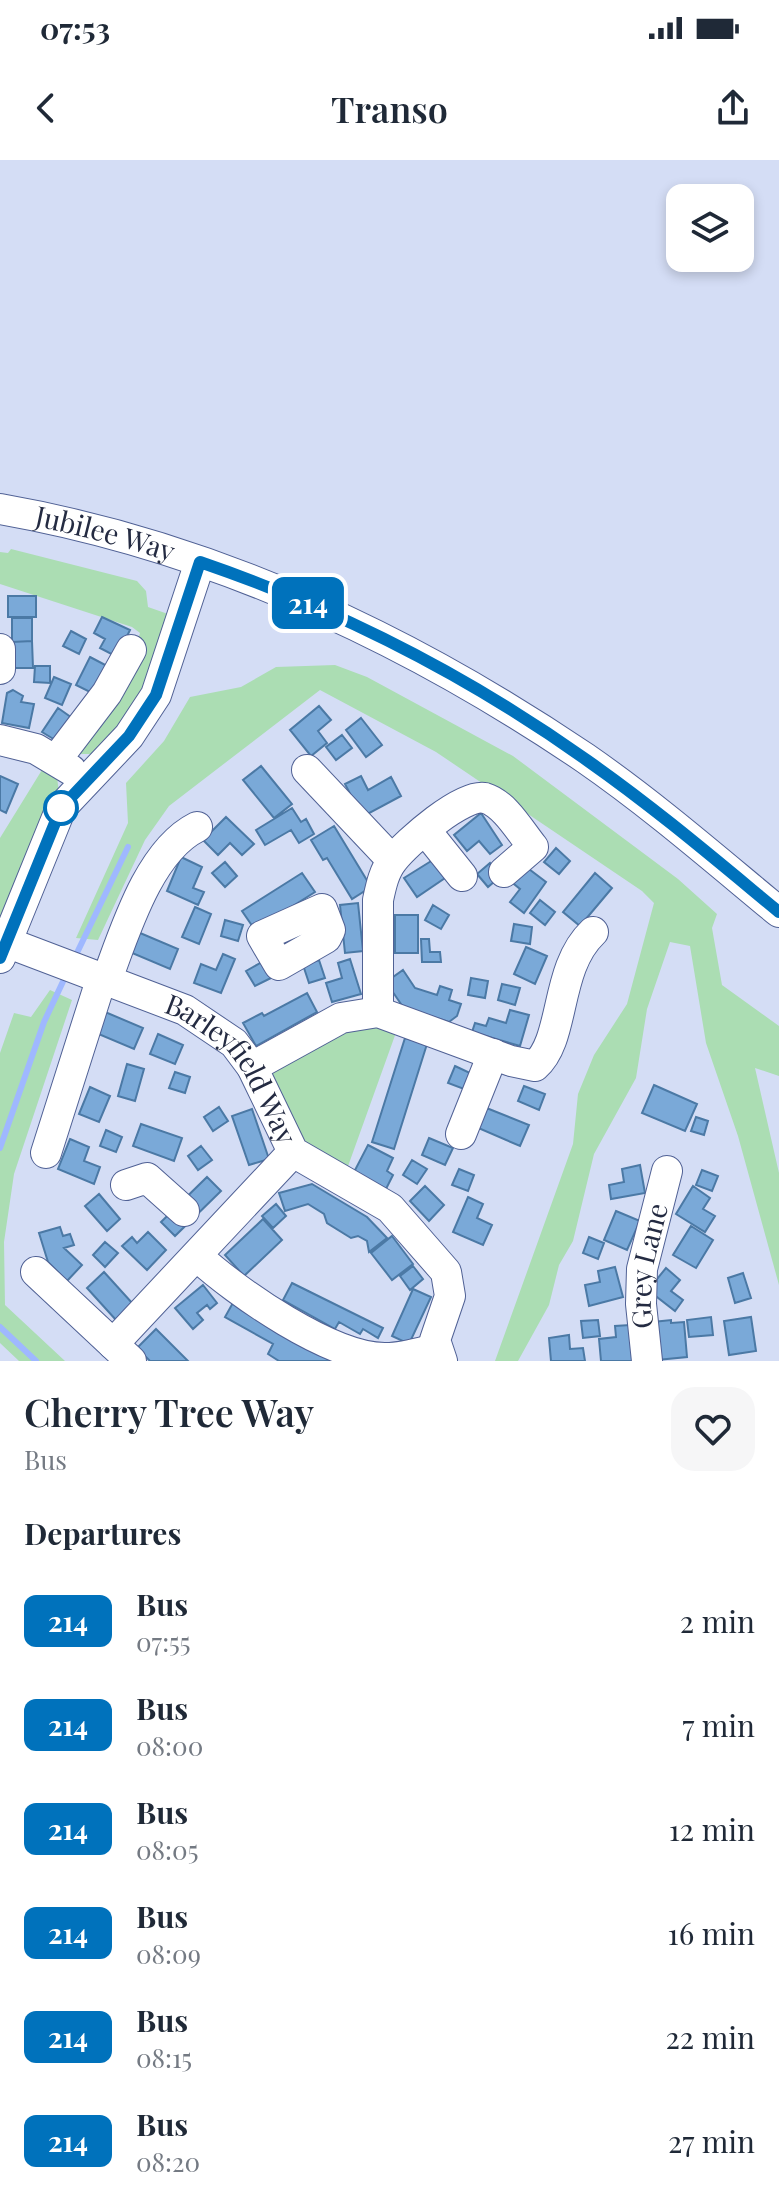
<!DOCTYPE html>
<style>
body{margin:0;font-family:"Playfair Display",serif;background:#f6f6f7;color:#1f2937;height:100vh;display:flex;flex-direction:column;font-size:30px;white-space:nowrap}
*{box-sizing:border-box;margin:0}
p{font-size:26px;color:#747a83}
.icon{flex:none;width:44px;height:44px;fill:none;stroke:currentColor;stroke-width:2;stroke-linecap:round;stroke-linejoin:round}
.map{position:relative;height:1201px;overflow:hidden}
.panel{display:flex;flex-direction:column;background:#fff;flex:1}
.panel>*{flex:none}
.badge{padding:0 16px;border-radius:12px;font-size:28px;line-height:52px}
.buttons{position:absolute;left:666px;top:24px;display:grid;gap:16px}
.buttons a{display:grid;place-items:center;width:88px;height:88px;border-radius:16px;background:#fff;box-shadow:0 4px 12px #0003;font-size:40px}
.map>.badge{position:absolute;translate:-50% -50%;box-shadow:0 0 0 4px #fff}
h2{padding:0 24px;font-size:30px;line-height:72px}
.round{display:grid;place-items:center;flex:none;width:84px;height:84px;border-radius:24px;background:#f6f6f7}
.headline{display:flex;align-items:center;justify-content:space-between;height:136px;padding:0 24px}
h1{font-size:38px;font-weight:600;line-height:60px}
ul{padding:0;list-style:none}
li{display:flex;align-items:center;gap:24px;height:104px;padding:0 24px}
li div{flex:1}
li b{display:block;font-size:30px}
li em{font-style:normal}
li .badge{min-width:88px;font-weight:700;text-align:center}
.status{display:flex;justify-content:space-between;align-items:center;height:56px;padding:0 40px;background:#fff;direction:ltr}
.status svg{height:22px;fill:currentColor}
header{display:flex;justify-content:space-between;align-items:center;height:104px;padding:0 24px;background:#fff;font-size:36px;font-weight:600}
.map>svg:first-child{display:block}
</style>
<div class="status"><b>07:53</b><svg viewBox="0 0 49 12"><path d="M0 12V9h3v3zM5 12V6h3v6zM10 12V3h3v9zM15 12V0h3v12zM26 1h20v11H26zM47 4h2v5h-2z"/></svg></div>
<header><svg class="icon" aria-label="back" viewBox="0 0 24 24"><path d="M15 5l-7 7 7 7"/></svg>Transo<svg class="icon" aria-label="share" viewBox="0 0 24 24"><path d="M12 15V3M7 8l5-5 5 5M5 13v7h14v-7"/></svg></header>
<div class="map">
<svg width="779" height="1201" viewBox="0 0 779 1201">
<rect width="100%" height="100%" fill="#d4ddf5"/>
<path fill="#abddb3" d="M11 389 137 421 146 431 148 447 168 454 149 522 136 548 96 594H68L130 506 140 473 132 467 0 424V392L8 393Z
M335 505 367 517 513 596 678 719 717 754 712 768 722 825 779 866V916L755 908 779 1013V1125L738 976 706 883 690 786 670 782 647 849 636 918 594 994 573 1081 559 1105 549 1145 518 1201H495L573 984 578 934 594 895 627 844 654 743 642 731 436 592 320 530 169 646 145 680 98 780 76 778 128 663 126 623 164 581 190 537 241 527 276 507Z
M45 605 57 617 59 633 0 765V678Z
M50 830 72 840 14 1014 4 1082 5 1145 65 1201H19L0 1183V893L14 853 31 857Z
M350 866 398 867 347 1009 301 986 269 916 272 904Z"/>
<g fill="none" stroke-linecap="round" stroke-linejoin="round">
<path stroke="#9fb8ff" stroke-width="6" d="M74 799 128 687
M0 988 44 862 67 813
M0 1167 36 1201"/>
</g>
<path fill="#7aa9d8" stroke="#4b79a5" stroke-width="2" d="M8 436H36V457H8Z
M102 457 130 470 117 497 100 488 105 479 94 473Z
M12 458H32V481L12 482Z
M71 471 86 479 79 494 63 486Z
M32 481 33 508H12V482Z
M90 497 111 508 98 536 76 525Z
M35 506H50V523L34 522Z
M54 517 71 524 62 545 45 538Z
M13 530 23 536 21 542 34 544 29 568 2 563 7 533Z
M319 546 331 560 318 571 327 583 311 596 290 570Z
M58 548 75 560 60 583 42 572Z
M361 558 382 585 366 597 346 570Z
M342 575 352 588 336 600 326 587Z
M261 606 292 644 274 658 243 620Z
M0 616 18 624 6 653 0 650Z
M361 616 368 630 391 617 401 636 362 657 345 624Z
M292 648 301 662 306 659 314 674 299 683 291 670 265 685 256 670Z
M481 653 502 685 490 694 479 681 467 691 454 675Z
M226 657 254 684 242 695 230 683 218 695 203 680Z
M334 666 371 727 352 739 327 698 323 700 311 680Z
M556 688 570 701 559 714 544 702Z
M181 697 202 707 193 728 204 732 198 745 167 731Z
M436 698 448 716 417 737 404 718Z
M225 702 237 716 225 727 212 713Z
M490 703 501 716 488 727 477 714Z
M521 703 546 722 524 753 510 742 520 729 509 720Z
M302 713 315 732 255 770 242 751Z
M595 713 612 728 580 766 563 752Z
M540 740 555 752 545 765 530 753Z
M358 743 363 791 345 793 340 745Z
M433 745 449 755 441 769 425 760Z
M195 747 211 754 199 784 182 777Z
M395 755H418V793H395Z
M225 760 243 765 238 781 221 776Z
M514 764 532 767 530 784 511 781Z
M133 770 178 789 170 809 125 790Z
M421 779H429L430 792H440L441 802H422Z
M526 787 547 796 535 824 514 814Z
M223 794 235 799 221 833 194 823 201 804 216 810Z
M350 799 361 834 332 842 326 823 342 818 338 803Z
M319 800 325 818 309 823 303 805Z
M262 802 271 818 255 826 246 811Z
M403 810 415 828 437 835 440 826 452 830 449 840 461 844 457 856 449 862 403 847 386 822Z
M471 818 488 821 485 838 468 835Z
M502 824 520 828 515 845 498 840Z
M307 833 317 852 256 886 243 863 262 853 264 856Z
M98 849 143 868 134 889 89 870Z
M510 850 529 855 520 886 472 872 475 863 486 866 489 858 506 863Z
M158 874 183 885 175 904 150 894Z
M405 878 427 884 394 989 372 982Z
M127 904 144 909 135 941 118 936Z
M455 906 470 913 464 929 448 923Z
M175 912 190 917 185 933 169 928Z
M654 925 697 944 685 971 642 953Z
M524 926 545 934 539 950 518 941Z
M90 927 110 936 99 962 79 954Z
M219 947 228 961 213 971 204 957Z
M484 947 529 965 520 986 476 967Z
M252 949 269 999 249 1005 232 956Z
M696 957 708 961 704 975 691 971Z
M141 964 182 978 174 1001 133 986Z
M106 970 122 977 116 992 100 986Z
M429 978 453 988 445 1005 422 995Z
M70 979 89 987 84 1001 100 1007 94 1024 58 1009Z
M368 985 393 998 387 1011 393 1015 386 1029 354 1012Z
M201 986 212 1000 198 1010 188 996Z
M412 1000 427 1009 417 1024 403 1015Z
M640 1005 645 1033 611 1039 609 1025 624 1022 622 1009Z
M459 1009 474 1015 468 1031 452 1025Z
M702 1010 718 1016 712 1031 696 1025Z
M207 1017 221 1031 175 1076 161 1062Z
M312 1024 367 1057 387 1078 369 1092 367 1081 358 1076 351 1078 327 1063 324 1054 308 1044 285 1051 279 1033Z
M425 1026 444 1045 429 1061 410 1041Z
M693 1026 710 1038 703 1049 715 1056 705 1072 676 1054Z
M99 1034 120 1059 107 1071 85 1046Z
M468 1037 483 1044 477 1058 492 1065 483 1085 453 1072Z
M276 1044 286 1056 273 1068 262 1056Z
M616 1051 640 1061 627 1090 604 1080Z
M263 1059 282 1080 244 1116 225 1095Z
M691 1066 713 1080 696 1108 673 1095Z
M60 1067 63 1076 70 1074 74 1085 64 1088 82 1105 67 1121 48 1102 39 1073Z
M148 1072 166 1090 147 1110 122 1086 132 1077 137 1083Z
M392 1076 413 1104 392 1120 371 1093Z
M589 1077 604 1083 598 1099 583 1093Z
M105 1082 118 1093 105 1107 93 1095Z
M413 1106 423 1119 410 1130 400 1116Z
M615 1107 623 1137 589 1146 585 1125 600 1122 598 1111Z
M666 1108 680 1120 671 1131 683 1140 675 1151 648 1130Z
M104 1112 133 1144 116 1160 87 1128Z
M743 1113 751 1138 735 1143 728 1118Z
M292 1123 383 1168 378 1178 363 1169 360 1174 339 1162 335 1169 283 1140Z
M203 1125 217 1143 210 1149 207 1145 197 1153 203 1160 193 1169 175 1148Z
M413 1129 431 1137 409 1184 392 1176Z
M234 1141 259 1160 331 1201H279L268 1194 273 1184 225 1157Z
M711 1157 713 1175 689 1177 687 1160Z
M751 1157 756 1191 729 1195 724 1161Z
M598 1160 600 1176 583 1178 581 1161Z
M671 1160V1163L684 1162 687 1197 657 1200 653 1162Z
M630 1165 633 1201H601L599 1179 616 1177 615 1166Z
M156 1169 188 1201H150L137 1188Z
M569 1175 570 1189 583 1188 585 1201H551L549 1178Z"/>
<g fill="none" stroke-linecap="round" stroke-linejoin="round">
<defs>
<g id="minor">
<path id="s1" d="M0 349C211 386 409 479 585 598 653 645 716 700 779 752"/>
<path d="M0 489V509"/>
<path d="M0 580 36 589 71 610"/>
<path d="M56 600 107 533 131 490"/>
<path d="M307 610 392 700"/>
<path d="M426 671 462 716"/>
<path d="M322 749 330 770 326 778 279 805 262 776Z"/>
<path id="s2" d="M6 782 185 850 234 883 252 907 293 992 390 1048 446 1112 450 1136 435 1180 442 1201"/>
<path d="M0 798 61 648 129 576 156 535 200 402"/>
<path d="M107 819C125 771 149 691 197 667"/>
<path d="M378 852V740C381 726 384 711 393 700 407 682 463 633 485 638 505 644 520 671 533 687L504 712"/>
<path d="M252 907 341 858 378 852 511 901 535 906C566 879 554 809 593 772"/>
<path d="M461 974 493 894"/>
<path d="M46 993 102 817"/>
<path d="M126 1025 147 1018 184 1051"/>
<path d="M197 1096C236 1132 332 1199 386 1198 403 1198 419 1193 435 1189"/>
<path d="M36 1112 131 1201"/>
<path d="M113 1184 293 992"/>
<path id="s3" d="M647 1201 641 1144 642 1109 667 1011"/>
</g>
</defs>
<use href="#minor" stroke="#506195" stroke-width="32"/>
<use href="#minor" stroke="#fff" stroke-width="30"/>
</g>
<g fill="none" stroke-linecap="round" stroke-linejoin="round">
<defs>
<path id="line" d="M0 798 61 648 129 576 156 535 200 402C337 449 470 517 588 601 655 648 716 700 779 752"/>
</defs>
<use href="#line" stroke="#fff" stroke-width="18"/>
<use href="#line" stroke="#0072bc" stroke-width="12"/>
</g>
<circle fill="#fff" stroke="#0072bc" stroke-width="4" cx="61" cy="648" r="16"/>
<g text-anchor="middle" stroke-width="7" stroke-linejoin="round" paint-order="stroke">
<g font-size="28" fill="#242b42" stroke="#d4ddf5">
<text dy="10" stroke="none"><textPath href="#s1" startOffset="108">Jubilee Way</textPath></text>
<text dy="10" stroke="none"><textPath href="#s2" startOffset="268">Barleyfield Way</textPath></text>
<text dy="10" stroke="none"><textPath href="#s3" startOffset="96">Grey Lane</textPath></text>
</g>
</g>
</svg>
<div class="buttons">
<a><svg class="icon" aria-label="layers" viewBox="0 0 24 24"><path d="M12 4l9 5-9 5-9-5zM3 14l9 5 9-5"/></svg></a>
</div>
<b class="badge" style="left:308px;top:443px;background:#0072bc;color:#fff">214</b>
</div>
<section class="panel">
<div class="headline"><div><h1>Cherry Tree Way</h1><p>Bus</p></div><a class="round"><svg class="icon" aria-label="heart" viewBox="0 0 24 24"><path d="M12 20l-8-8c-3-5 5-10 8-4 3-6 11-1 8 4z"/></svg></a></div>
<h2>Departures</h2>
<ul>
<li><span class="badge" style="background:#0072bc;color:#fff">214</span><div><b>Bus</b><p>07:55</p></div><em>2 min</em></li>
<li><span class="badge" style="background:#0072bc;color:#fff">214</span><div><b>Bus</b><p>08:00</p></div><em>7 min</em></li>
<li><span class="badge" style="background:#0072bc;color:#fff">214</span><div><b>Bus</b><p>08:05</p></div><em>12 min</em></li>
<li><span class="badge" style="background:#0072bc;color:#fff">214</span><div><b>Bus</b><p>08:09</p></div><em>16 min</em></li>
<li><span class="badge" style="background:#0072bc;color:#fff">214</span><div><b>Bus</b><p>08:15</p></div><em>22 min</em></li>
<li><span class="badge" style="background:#0072bc;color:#fff">214</span><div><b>Bus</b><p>08:20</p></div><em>27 min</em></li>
</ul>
</section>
